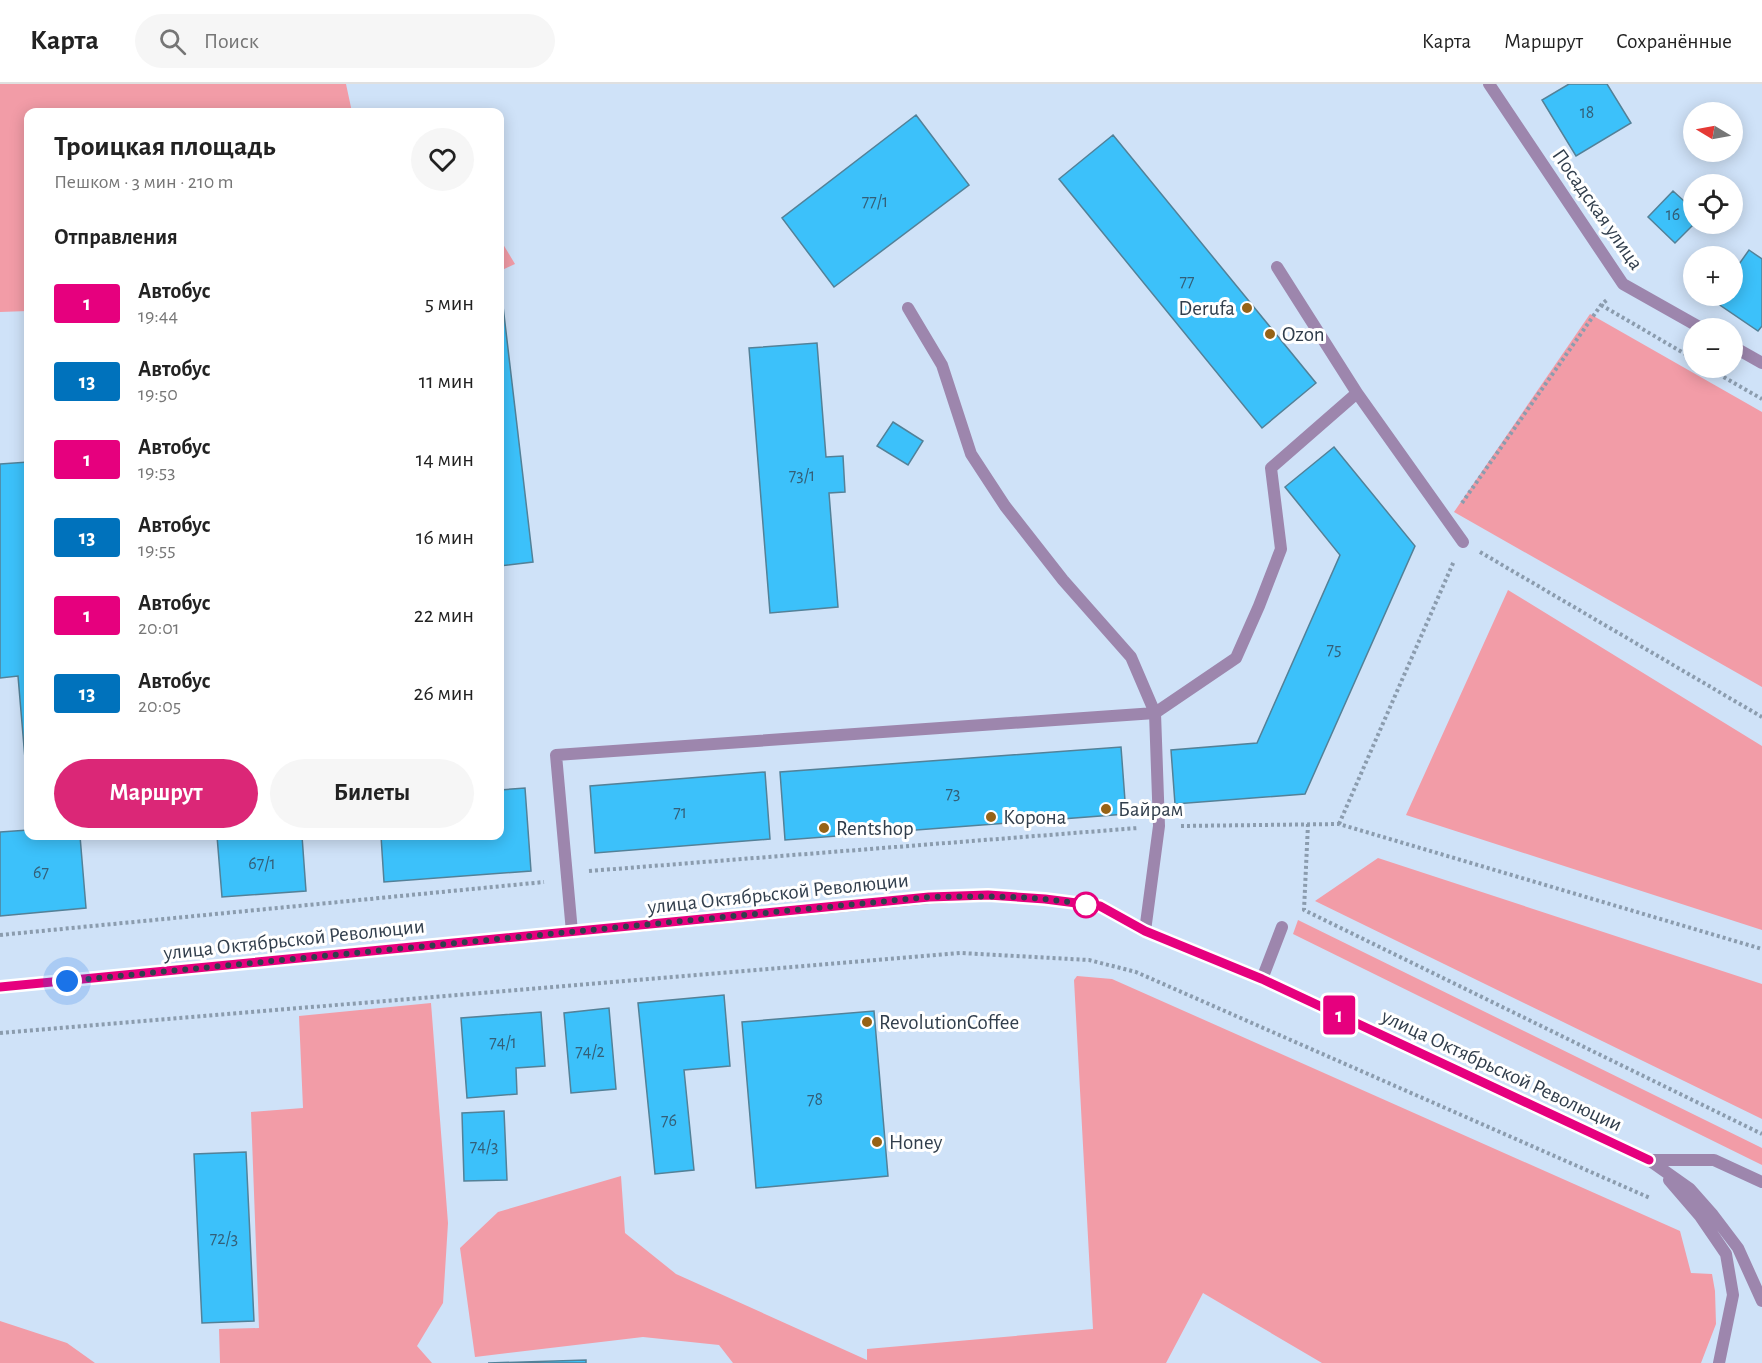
<!DOCTYPE html>
<html lang="ru">
<meta charset="utf-8">
<style>
body{margin:0;font-family:"Alegreya Sans",sans-serif;background:#f6f6f6;color:#222;height:100vh;display:flex;flex-direction:column;font-size:22px;white-space:nowrap}
*{box-sizing:border-box;margin:0}
p{font-size:20px;color:#767676}
.icon{flex:none;width:33px;height:33px;fill:none;stroke:currentColor;stroke-width:2;stroke-linecap:round;stroke-linejoin:round}
.map{position:relative;flex:1;overflow:hidden}
.details{position:absolute;left:24px;top:24px;width:480px;height:732px;display:flex;flex-direction:column;background:#fff;border-radius:12px;box-shadow:0 3px 15px #0003}
.details>*{flex:none}
.badge{padding:0 12px;border-radius:4px;font-size:21px;line-height:39px}
.needle{width:39px;rotate:280deg}
.tools{position:absolute;left:1683px;top:18px;display:grid;gap:12px}
.tools a{display:grid;place-items:center;width:60px;height:60px;border-radius:50%;background:#fff;box-shadow:0 3px 15px #0003;font-size:30px}
.you{position:absolute;width:30px;height:30px;margin:-15px;border:4px solid #fff;border-radius:50%;background:#1a73e8;box-shadow:0 0 0 9px #1a73e833}
.map>.badge{position:absolute;translate:-50% -50%;box-shadow:0 0 0 3px #fff}
h2{padding:0 30px;font-size:22px;line-height:54px}
.round{display:grid;place-items:center;flex:none;width:63px;height:63px;border-radius:32px;background:#f6f6f6}
.head{display:flex;align-items:center;justify-content:space-between;height:102px;padding:0 30px}
h1{font-size:28px;font-weight:600;line-height:45px}
.action{display:flex;gap:12px;margin-top:auto;padding:12px 30px}
.action a{flex:1;height:69px;border-radius:36px;background:#db2777;color:#fff;font-size:24px;font-weight:600;line-height:69px;text-align:center}
.action a+a{background:#f6f6f6;color:#222}
ul{padding:0;list-style:none}
li{display:flex;align-items:center;gap:18px;height:78px;padding:0 30px}
li div{flex:1}
li b{display:block;font-size:22px}
li em{font-style:normal}
li .badge{min-width:66px;font-weight:700;text-align:center}
header{display:flex;align-items:center;gap:36px;box-sizing:border-box;height:84px;padding:0 30px;background:#fff;border-bottom:2px solid #e0e0e0}
header strong{font-size:28px}
nav{display:flex;gap:33px;margin-inline-start:auto;font-size:21px}
.search{width:420px;height:54px;background:#f6f6f6;display:flex;align-items:center;gap:15px;box-sizing:border-box;padding:0 21px;border-radius:33px;color:#767676;font-size:22px}
.map>svg:first-child{display:block}
</style>
<header>
<strong>Карта</strong>
<div class="search"><svg class="icon" aria-label="search" viewBox="0 0 24 24"><circle cx="10" cy="10" r="6"/><path d="M15 15l6 6"/></svg>Поиск</div>
<nav><a>Карта</a><a>Маршрут</a><a>Сохранённые</a></nav>
</header>
<div class="map">
<svg width="1762" height="1279" viewBox="0 0 1762 1279">
<rect width="100%" height="100%" fill="#cfe2f8"/>
<path fill="#f29ca7" d="M0 0H346L352 28H28V227L0 228Z
M500 155 515 180 500 187Z
M1590 230 1762 328V603L1454 428Z
M1508 506 1762 662V846L1406 731Z
M1378 774 1762 900V1035L1315 817Z
M1298 836 1762 1064V1081L1293 850Z
M1077 892 1112 895 1680 1147 1691 1189 1712 1190 1715 1207 1716 1240 1701 1279H1322L1203 1209 1166 1279H733L719 1261 643 1253 475 1273 460 1164 498 1128 621 1092 625 1149 676 1190 867 1276V1265L1093 1245 1074 896Z
M431 919 448 1139 443 1219 417 1262 432 1279H220L219 1245 259 1244 251 1028 303 1024 299 932Z
M0 1237 67 1259 95 1279H0Z"/>
<path fill="#3cc1fa" stroke="#538198" stroke-width="1.5" d="M1569 0H1607L1631 39 1576 72 1542 16Z
M916 31 969 101 834 203 782 134Z
M1113 51 1316 299 1262 344 1059 95Z
M1673 107 1694 126V140L1675 159 1648 133Z
M1749 166 1762 175V242L1758 247 1714 217 1718 212H1732V190Z
M500 222H503L533 478 500 482Z
M817 259 826 373 843 372 845 408 829 409 838 523 770 529 749 264Z
M893 338 923 357 908 381 877 362Z
M1334 363 1415 462 1305 710 1175 720 1171 666 1257 659 1340 471 1285 403Z
M28 378V710L18 592 0 594V380Z
M1121 663 1126 730 785 756 780 688Z
M765 688 770 755 595 769 590 702Z
M525 704 531 787 384 798 381 752H500V706Z
M28 746V752H80L86 824 0 832V748Z
M217 752H302L306 807 222 813Z
M724 911 730 982 684 986 694 1086 655 1090 638 919Z
M609 924 616 1005 571 1009 564 929Z
M874 927 888 1092 756 1104 742 938Z
M541 928 545 982 516 984 517 1010 467 1014 461 934Z
M504 1027 507 1096 464 1097 462 1029Z
M246 1068 254 1237 202 1239 194 1070Z
M586 1276V1279H488Z"/>
<g fill="none" stroke-linecap="round" stroke-linejoin="round">
<path stroke="#8b9cae" stroke-width="4" stroke-dasharray="3 3" stroke-linecap="butt" d="M1601 221 1694 275
M1708 284 1762 315
M1462 419 1601 221 1608 215
M1480 468 1762 633
M1308 740 1304 826 1762 1050
M1339 740 1454 477
M1181 742 1339 740 1762 865
M589 787 1138 744
M0 851 544 798
M0 949 961 869 1089 876 1136 888 1650 1114"/>
<path stroke="#9d86ad" stroke-width="12" d="M1277 183 1357 309 1463 458
M1145 847 1159 742 1155 629 1236 574 1259 522 1281 465 1271 384 1357 309
M572 848 556 671 1155 629 1131 573 1063 496 1005 422 971 370 942 281 908 224
M1262 895 1282 843"/>
<path stroke="#9d86ad" stroke-width="12" d="M1489 0 1623 200 1701 244
M1732 262 1762 279"/>
<path stroke="#9d86ad" stroke-width="12" d="M0 903 929 814 988 811 1045 815 1100 822 1145 847 1262 895 1649 1076 1690 1105 1713 1131 1738 1164 1762 1217
M1649 1076H1714L1762 1098
M1669 1096 1700 1132 1726 1170 1733 1211 1719 1279"/>
</g>
<g fill="none" stroke-linecap="round" stroke-linejoin="round">
<defs>
<path id="line" d="M0 903 929 813 988 811 1045 815 1100 822 1145 847 1262 895 1649 1076"/>
</defs>
<use href="#line" stroke="#fff" stroke-width="14"/>
<use href="#line" stroke="#e6007e" stroke-width="9"/>
<path stroke="#313e4c" stroke-width="6" stroke-dasharray="0 10.8" d="M67 897 929 813C982 812 1034 811 1086 821"/>
</g>
<g fill="#966317" stroke="#fff" stroke-width="2">
<circle cx="1247" cy="224" r="6"/>
<circle cx="1270" cy="250" r="6"/>
<circle cx="1106" cy="725" r="6"/>
<circle cx="991" cy="733" r="6"/>
<circle cx="824" cy="744" r="6"/>
<circle cx="867" cy="938" r="6"/>
<circle cx="877" cy="1058" r="6"/>
</g>
<circle fill="#fff" stroke="#e6007e" stroke-width="3" cx="1086" cy="821" r="12"/>
<g text-anchor="middle" stroke-width="6" stroke-linejoin="round" paint-order="stroke">
<g font-size="18" fill="#345f78">
<text x="1587" y="34">18</text>
<text x="875" y="123">77/1</text>
<text x="1673" y="136">16</text>
<text x="1187" y="203">77</text>
<text x="802" y="397">73/1</text>
<text x="1334" y="571">75</text>
<text x="953" y="715">73</text>
<text x="680" y="734">71</text>
<text x="262" y="785">67/1</text>
<text x="41" y="794">67</text>
<text x="503" y="964">74/1</text>
<text x="590" y="973">74/2</text>
<text x="815" y="1021">78</text>
<text x="669" y="1042">76</text>
<text x="484" y="1068">74/3</text>
<text x="224" y="1160">72/3</text>
</g>
<g font-size="21" fill="#313e4c" stroke="#fff">
<text transform="translate(1598 125) rotate(55)" y="7">Посадская улица</text>
<text transform="translate(778 809) rotate(-6)" y="7">улица Октябрьской Революции</text>
<text transform="translate(294 855) rotate(-6)" y="7">улица Октябрьской Революции</text>
<text transform="translate(1502 986) rotate(25)" y="7">улица Октябрьской Революции</text>
</g>
<g font-size="21" fill="#313e4c" stroke="#fff" text-anchor="start">
<text x="1235" y="231" text-anchor="end">Derufa</text>
<text x="1282" y="257">Ozon</text>
<text x="1118" y="732">Байрам</text>
<text x="1003" y="740">Корона</text>
<text x="836" y="751">Rentshop</text>
<text x="879" y="945">RevolutionCoffee</text>
<text x="889" y="1065">Honey</text>
</g>
</g>
</svg>
<div class="tools">
<a><svg class="needle" viewBox="-14 -14 28 28"><path d="M0-13l5 13h-10z" fill="#e53935"/><path d="M0 13l5-13h-10z" fill="#767676"/></svg></a>
<a><svg class="icon" aria-label="locate" viewBox="0 0 24 24"><circle cx="12" cy="12" r="6"/><path d="M12 2v4M12 18v4M2 12h4M18 12h4"/></svg></a>
<a>+</a>
<a>−</a>
</div>
<div class="you" style="left:67px;top:897px"></div>
<b class="badge" style="left:1339px;top:931px;background:#e6007e;color:#fff">1</b>
<section class="details">
<div class="head"><div><h1>Троицкая площадь</h1><p>Пешком · 3 мин · 210 m</p></div><a class="round"><svg class="icon" aria-label="heart" viewBox="0 0 24 24"><path d="M12 20l-8-8c-3-5 5-10 8-4 3-6 11-1 8 4z"/></svg></a></div>
<h2>Отправления</h2>
<ul>
<li><span class="badge" style="background:#e6007e;color:#fff">1</span><div><b>Автобус</b><p>19:44</p></div><em>5 мин</em></li>
<li><span class="badge" style="background:#0072bc;color:#fff">13</span><div><b>Автобус</b><p>19:50</p></div><em>11 мин</em></li>
<li><span class="badge" style="background:#e6007e;color:#fff">1</span><div><b>Автобус</b><p>19:53</p></div><em>14 мин</em></li>
<li><span class="badge" style="background:#0072bc;color:#fff">13</span><div><b>Автобус</b><p>19:55</p></div><em>16 мин</em></li>
<li><span class="badge" style="background:#e6007e;color:#fff">1</span><div><b>Автобус</b><p>20:01</p></div><em>22 мин</em></li>
<li><span class="badge" style="background:#0072bc;color:#fff">13</span><div><b>Автобус</b><p>20:05</p></div><em>26 мин</em></li>
</ul>
<div class="action"><a>Маршрут</a><a>Билеты</a></div>
</section>
</div>
